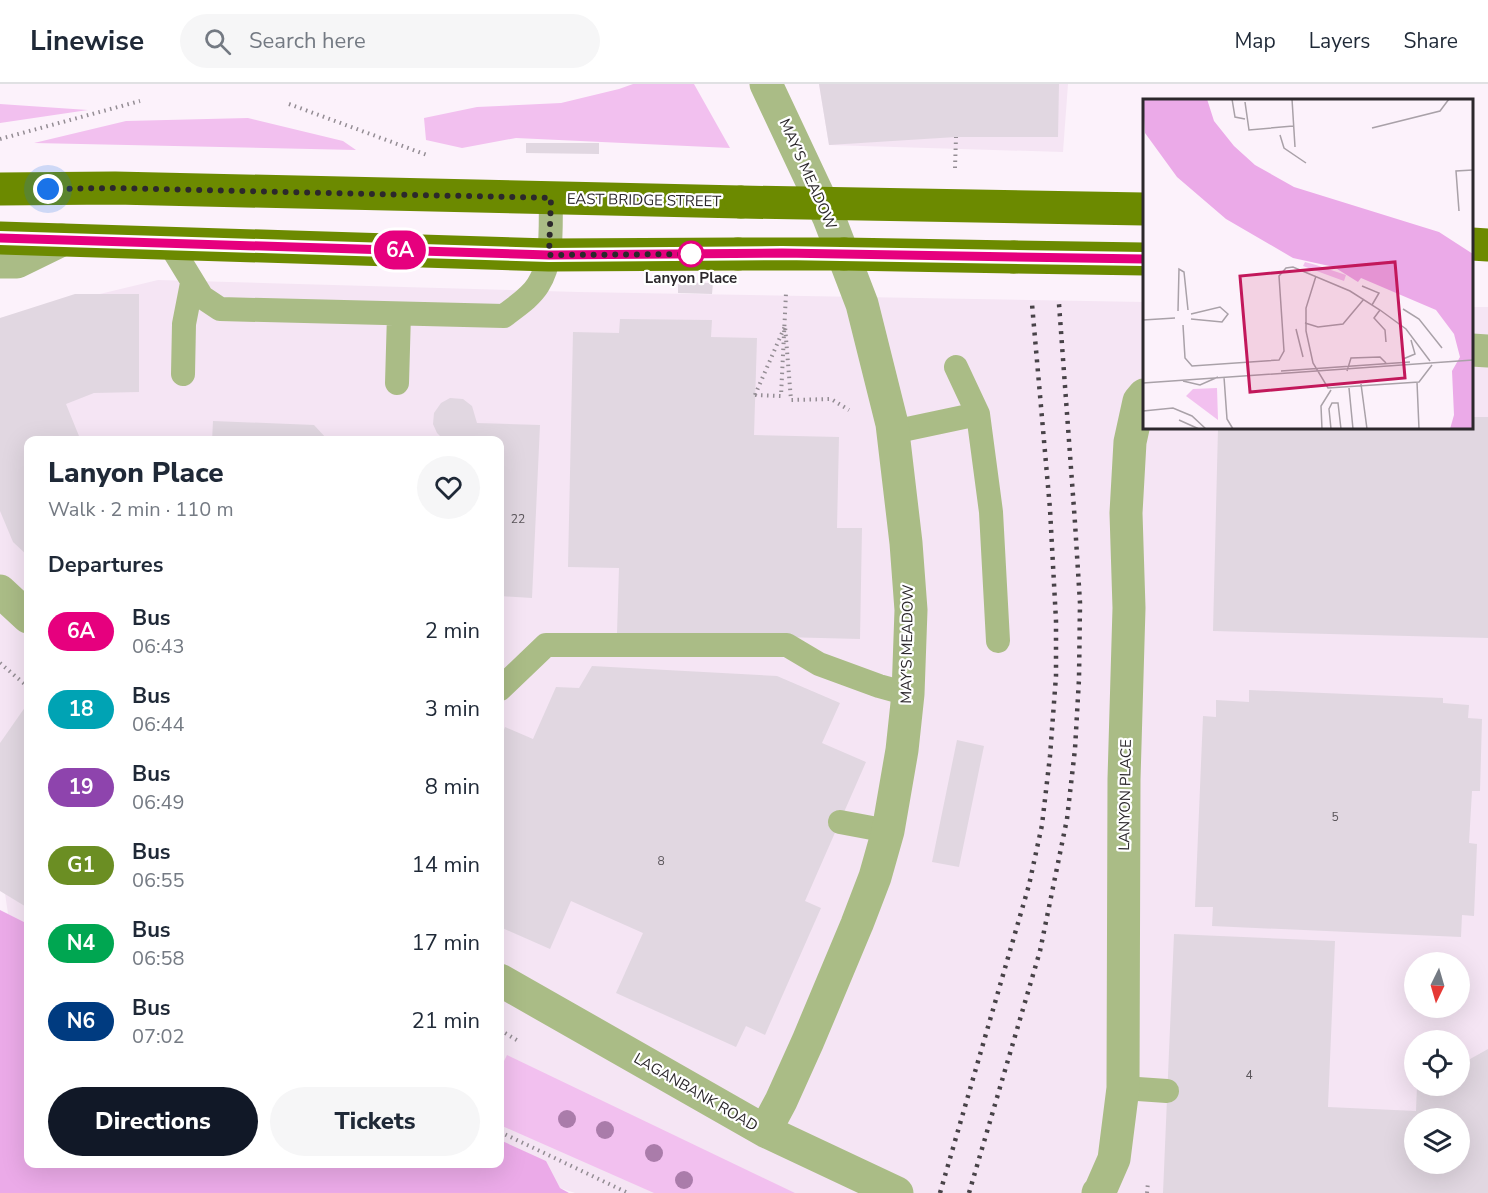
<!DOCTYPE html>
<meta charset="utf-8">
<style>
body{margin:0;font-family:"Nunito Sans",sans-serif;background:#f6f6f7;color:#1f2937;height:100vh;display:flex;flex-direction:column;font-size:22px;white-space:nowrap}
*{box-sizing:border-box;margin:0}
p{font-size:20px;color:#747a83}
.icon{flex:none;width:33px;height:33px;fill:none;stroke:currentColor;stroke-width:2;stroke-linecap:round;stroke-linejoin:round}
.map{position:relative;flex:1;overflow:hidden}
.panel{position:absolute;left:24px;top:352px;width:480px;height:732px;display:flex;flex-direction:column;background:#fff;border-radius:12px;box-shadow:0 6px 24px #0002}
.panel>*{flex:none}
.badge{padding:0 12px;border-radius:20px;font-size:21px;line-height:39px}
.needle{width:39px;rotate:185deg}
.fabs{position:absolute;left:1404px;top:868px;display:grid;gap:12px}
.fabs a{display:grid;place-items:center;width:66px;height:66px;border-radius:50%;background:#fff;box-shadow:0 6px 24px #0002;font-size:30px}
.you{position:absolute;width:30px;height:30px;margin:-15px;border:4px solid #fff;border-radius:50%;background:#1a73e8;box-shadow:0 0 0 9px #1a73e833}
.map>.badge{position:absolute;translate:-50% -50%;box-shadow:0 0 0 3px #fff}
h2{padding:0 24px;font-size:22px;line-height:54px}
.round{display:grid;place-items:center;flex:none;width:63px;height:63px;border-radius:32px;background:#f6f6f7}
.head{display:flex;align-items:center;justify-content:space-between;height:102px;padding:0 24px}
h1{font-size:28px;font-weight:800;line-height:45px}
.primary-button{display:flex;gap:12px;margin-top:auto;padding:12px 24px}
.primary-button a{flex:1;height:69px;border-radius:36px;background:#111827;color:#fff;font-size:24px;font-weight:800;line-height:69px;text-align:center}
.primary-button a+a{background:#f6f6f7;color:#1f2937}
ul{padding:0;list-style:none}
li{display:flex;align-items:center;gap:18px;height:78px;padding:0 24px}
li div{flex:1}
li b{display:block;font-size:22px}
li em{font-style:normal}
li .badge{min-width:66px;font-weight:700;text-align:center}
header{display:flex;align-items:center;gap:36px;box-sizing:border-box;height:84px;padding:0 30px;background:#fff;border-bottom:2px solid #e0e1e3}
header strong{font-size:28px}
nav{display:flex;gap:33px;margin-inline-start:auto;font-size:21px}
.search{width:420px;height:54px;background:#f6f6f7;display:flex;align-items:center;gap:15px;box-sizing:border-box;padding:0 21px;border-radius:33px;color:#747a83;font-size:22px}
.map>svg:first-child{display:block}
</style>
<header>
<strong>Linewise</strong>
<div class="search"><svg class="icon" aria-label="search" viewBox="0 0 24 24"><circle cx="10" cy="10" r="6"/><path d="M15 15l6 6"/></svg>Search here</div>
<nav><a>Map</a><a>Layers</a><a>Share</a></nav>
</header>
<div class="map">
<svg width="1488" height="1109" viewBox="0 0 1488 1109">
<rect width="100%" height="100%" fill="#fcf2fb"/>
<path fill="#f5e5f4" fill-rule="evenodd" d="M819 0H1068L1063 68 829 61Z
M158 196 578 208 1144 218V344H1472V223H1488V1109H575L560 1104 500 1074V357H28V840L8 830 0 775V234ZM1414 879H1460V924H1414ZM1414 957H1460V1002H1414ZM1414 1035H1460V1080H1414Z"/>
<path fill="#f2c0ef" d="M633 0H694L730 64 516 54 462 64 426 56 424 34 477 23 561 19 619 5Z
M0 20 88 26 0 39Z
M248 34 343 57 356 66 34 59 126 37Z
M507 971 795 1109H654L500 1041V985Z"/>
<path fill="#ebaae8" d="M0 826 28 840V1080H500V1056L546 1077 560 1104 569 1109H0Z"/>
<path fill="#e1d7e1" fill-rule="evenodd" d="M819 0H1059L1058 53H956L829 61Z
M526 59H599V70L526 69Z
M678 198 713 199 712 210 678 209Z
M75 210H139V308L94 309 66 320 81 357H28V472L13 458 0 427V234Z
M620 235 712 236 711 253 757 254 754 351 839 353 837 444H862L860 555 617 549 619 484 568 483 573 248 619 249Z
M450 314 463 315 472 322 477 339 540 341 532 514 500 512V357H441V353L437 349 433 340 434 329 441 319Z
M1472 333H1488V554L1213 547 1218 344H1472Z
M213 337 314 341 327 355V357H212Z
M592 582 777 592 840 619 822 659 866 678 805 817 821 824 765 951 746 942 736 963 616 909 643 849 571 817 550 865 500 843V656L505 643 533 655 556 603 579 604Z
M1249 606 1443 614V619L1469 621 1468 634 1482 635 1480 707H1472L1469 759 1477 760 1474 832 1462 831 1461 853 1212 842 1213 823H1195L1203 632 1216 633V616L1249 618Z
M28 619V824L0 807V659Z
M957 656 984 662 959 783 932 778Z
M1174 850 1335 857 1328 1023 1416 1027 1417 1002H1460V979H1463L1488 965V1109H1163ZM1414 1035H1460V1080H1414Z"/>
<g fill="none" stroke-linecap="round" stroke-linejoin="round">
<path stroke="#948d94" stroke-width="4" stroke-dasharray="1.5 4.5" stroke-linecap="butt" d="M289 20 427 71
M0 55 140 17
M955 84 956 53
M755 311 785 242 791 316 831 315 849 326
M0 579 28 603
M500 946 520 958
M500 1048 628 1109
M1147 1109 1148 1098"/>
<path stroke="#aabc86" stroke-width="24" d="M169 159 202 213 220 225 504 232C515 223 530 214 538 201 554 176 550 142 551 114
M956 283 978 330 991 428 998 557
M183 290 184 240 192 199
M397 299 399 230
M893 348 978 330
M500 605 546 561H787L819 580 879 602 908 610
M840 738 888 747
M1123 1004 1167 1007"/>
<path stroke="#aabc86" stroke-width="33" d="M0 178H17L62 156
M1472 266 1488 267
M0 507 28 533
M500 896 765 1047 897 1109
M765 1047 781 1017 808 957 857 840 875 793 888 747 902 666 908 610 911 526 906 459 892 340 862 220 829 134 766 0
M1098 1109 1100 1107 1114 1075 1123 1004 1124 695 1129 524 1126 429 1130 358 1139 317 1144 311"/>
<path stroke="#6c8a00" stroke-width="33" d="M0 105 115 104 741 118
M0 154 549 171 738 170
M1472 160 1488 161
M844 170 1014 173"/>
<path stroke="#474247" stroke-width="4.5" stroke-dasharray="3 6" stroke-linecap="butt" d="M940 1109 1029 801 1042 741 1050 672 1056 592V537L1050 425 1032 220
M969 1109 1040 867 1067 735 1075 665 1079 595 1080 519 1075 439 1059 220"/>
<path stroke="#948d94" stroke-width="4" stroke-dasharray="1.5 4.5" stroke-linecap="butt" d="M755 311 781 312 786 209"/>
<path stroke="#6c8a00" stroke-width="33" d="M741 118 1144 125
M738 170H844
M1014 173 1144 175"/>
</g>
<g fill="#aa7caa">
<circle cx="567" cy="1035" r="9"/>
<circle cx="605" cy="1046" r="9"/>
<circle cx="654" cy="1069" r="9"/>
<circle cx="684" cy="1096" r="9"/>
</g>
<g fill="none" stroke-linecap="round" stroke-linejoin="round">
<defs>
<path id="line" d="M0 154 549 171 782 169 1144 175"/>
</defs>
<use href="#line" stroke="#fff" stroke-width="14"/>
<use href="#line" stroke="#e6007e" stroke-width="9"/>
<path stroke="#2c282c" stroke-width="6" stroke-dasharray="0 10.8" d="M48 105 115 104 551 114 549 171 699 170H691"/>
</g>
<circle fill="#fff" stroke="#e6007e" stroke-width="3" cx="691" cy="170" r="12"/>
<g text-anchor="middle" stroke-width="4.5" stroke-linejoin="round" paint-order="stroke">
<g font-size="12" fill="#595459">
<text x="518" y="439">22</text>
<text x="1335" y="737">5</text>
<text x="661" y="781">8</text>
<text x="1249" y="995">4</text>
</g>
<g font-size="15" fill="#2c282c" stroke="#fff">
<text transform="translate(808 90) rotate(66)" y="5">MAY'S MEADOW</text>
<text transform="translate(644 116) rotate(1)" y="5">EAST BRIDGE STREET</text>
<text transform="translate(907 560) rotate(-89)" y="5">MAY'S MEADOW</text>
<text transform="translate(1125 711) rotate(-89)" y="5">LANYON PLACE</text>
<text transform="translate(696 1008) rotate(30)" y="5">LAGANBANK ROAD</text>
</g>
<g font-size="15" font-weight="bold" fill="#2c282c" stroke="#fff">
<text x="691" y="199">Lanyon Place</text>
</g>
</g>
<g transform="translate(1143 15)">
<rect width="330" height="330" fill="#fcf2fb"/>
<path d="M162 163 173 166 203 176 201 182 160 167ZM74 289 75 321 43 297 50 290Z" fill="#f2c0ef"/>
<path d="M0 0H64L71 22 91 47 112 66 151 88 296 133 330 155V330H307L311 316 309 272 317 258 311 235 293 211 218 179 215 183 191 168 150 159 83 120 34 78 2 34Z" fill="#ebaae8"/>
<path fill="none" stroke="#a9a1a8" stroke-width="1.5" d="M89 0 92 18 102 20M149 0 152 48M102 3 106 31 150 27M229 29 297 12 306 0M137 36 141 49 163 64M316 112 313 72 330 71M173 177 163 209V232L170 264 185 289 276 283 289 266M219 187 236 194 229 206M260 210 276 220 299 249M237 211 231 219 242 231 243 243M35 212 36 170 41 173 45 211M48 215 77 208 85 215 79 223 48 220M0 221 32 219M162 224 175 228 200 225 221 200M40 226 42 259 49 267 136 261 141 252 136 177 143 169 150 168 207 192 237 211 263 230 287 262M153 230 160 258M260 260 272 255 268 241M138 272 267 263M204 272 208 259 237 258 243 264M81 278 84 320 90 330M40 282 57 286 75 278M274 283 276 330M0 284 330 261M218 285 224 330M206 289 210 330M0 312 30 309 49 317 63 330M36 321 56 330M179 330 178 307 188 291M188 330 186 310 189 304H195L198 330"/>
<path fill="#c2185b" fill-opacity="0.15" stroke="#c2185b" stroke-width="3" d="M252 163 262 279 107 293 97 177Z"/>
<rect width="330" height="330" fill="none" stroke="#2c282c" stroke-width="3"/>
</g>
</svg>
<div class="fabs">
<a><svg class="needle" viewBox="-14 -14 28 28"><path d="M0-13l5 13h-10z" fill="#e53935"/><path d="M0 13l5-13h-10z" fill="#747a83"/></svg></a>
<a><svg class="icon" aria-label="locate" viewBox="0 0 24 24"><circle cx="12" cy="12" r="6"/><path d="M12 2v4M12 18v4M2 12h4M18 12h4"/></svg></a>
<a><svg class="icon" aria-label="layers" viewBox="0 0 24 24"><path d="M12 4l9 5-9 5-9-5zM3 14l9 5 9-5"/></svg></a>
</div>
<div class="you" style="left:48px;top:105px"></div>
<b class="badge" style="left:400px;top:166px;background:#e6007e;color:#fff">6A</b>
<section class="panel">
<div class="head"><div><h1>Lanyon Place</h1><p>Walk · 2 min · 110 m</p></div><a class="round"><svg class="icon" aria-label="heart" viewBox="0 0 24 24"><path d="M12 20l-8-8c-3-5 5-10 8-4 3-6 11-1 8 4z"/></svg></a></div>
<h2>Departures</h2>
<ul>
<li><span class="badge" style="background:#e6007e;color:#fff">6A</span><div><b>Bus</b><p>06:43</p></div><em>2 min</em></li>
<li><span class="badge" style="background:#00a3b4;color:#fff">18</span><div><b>Bus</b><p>06:44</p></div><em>3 min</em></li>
<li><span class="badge" style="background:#8e44ad;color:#fff">19</span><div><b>Bus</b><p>06:49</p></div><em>8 min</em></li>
<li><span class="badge" style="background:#6b8e23;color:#fff">G1</span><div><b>Bus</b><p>06:55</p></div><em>14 min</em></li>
<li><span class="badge" style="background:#00a651;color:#fff">N4</span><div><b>Bus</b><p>06:58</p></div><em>17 min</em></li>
<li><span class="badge" style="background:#003b80;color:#fff">N6</span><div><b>Bus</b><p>07:02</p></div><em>21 min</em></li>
</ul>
<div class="primary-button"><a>Directions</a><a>Tickets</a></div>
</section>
</div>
